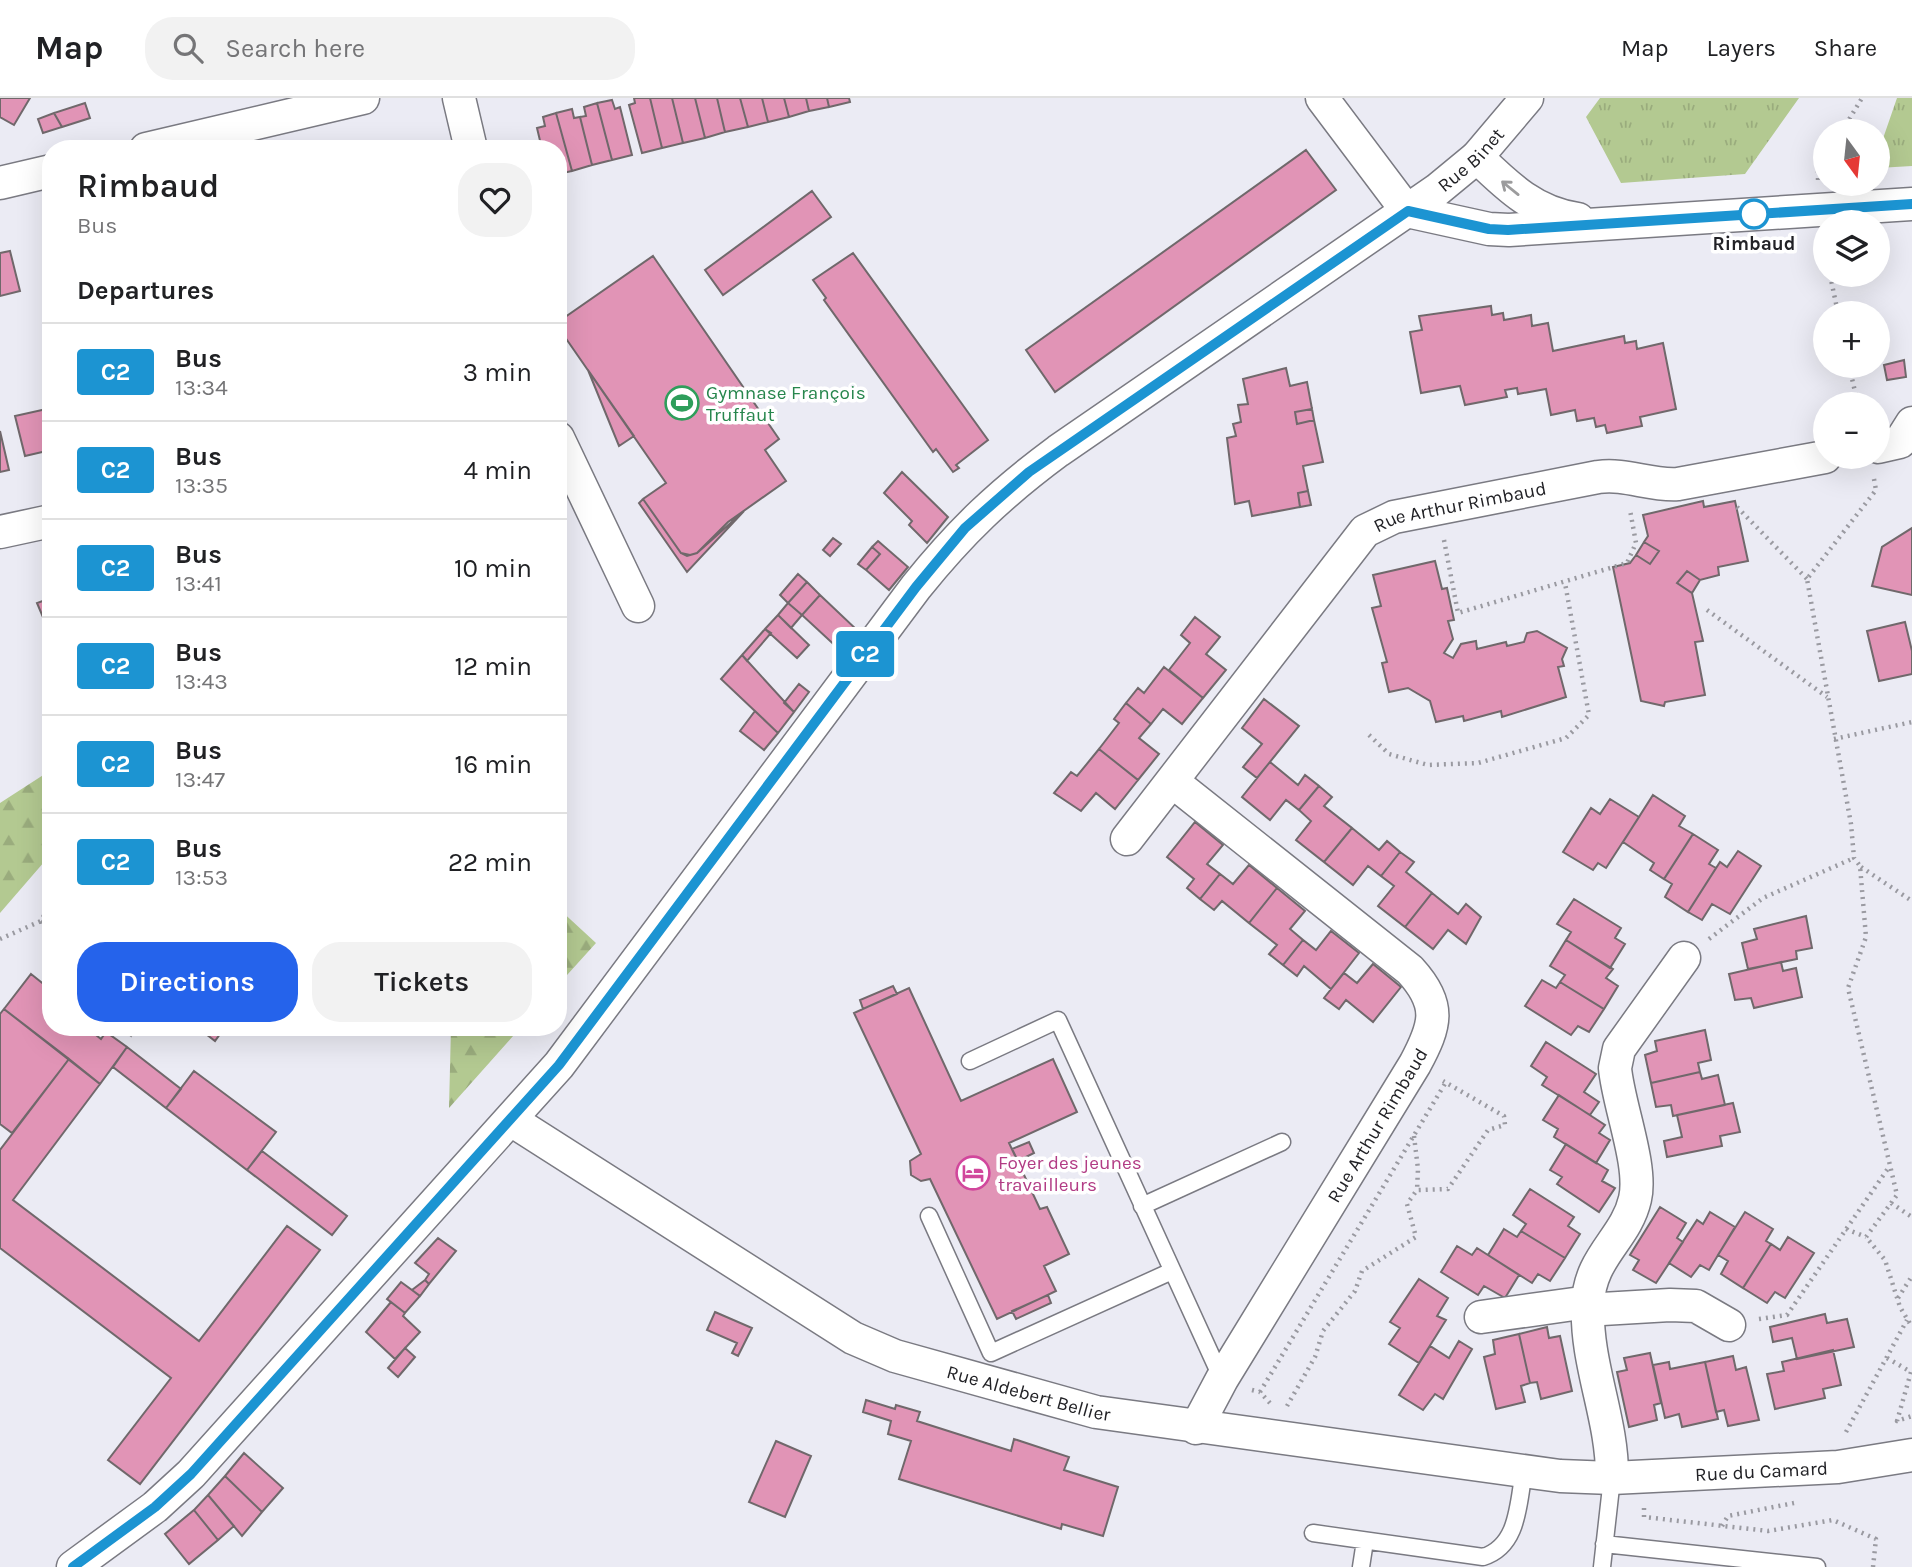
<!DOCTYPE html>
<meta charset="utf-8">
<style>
body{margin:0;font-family:Karla,sans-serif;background:#f2f2f2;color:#202124;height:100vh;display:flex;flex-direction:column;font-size:26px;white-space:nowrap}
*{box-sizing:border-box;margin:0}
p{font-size:23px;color:#757577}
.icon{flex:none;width:38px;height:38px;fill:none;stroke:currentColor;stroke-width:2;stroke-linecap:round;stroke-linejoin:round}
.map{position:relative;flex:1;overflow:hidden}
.details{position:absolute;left:42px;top:42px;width:525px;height:896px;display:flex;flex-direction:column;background:#fff;border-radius:28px;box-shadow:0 7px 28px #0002}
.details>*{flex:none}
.badge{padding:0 14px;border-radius:5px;font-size:24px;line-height:46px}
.needle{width:46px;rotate:165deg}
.buttons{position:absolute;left:1813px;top:21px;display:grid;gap:14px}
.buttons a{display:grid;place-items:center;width:77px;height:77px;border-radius:50%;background:#fff;box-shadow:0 7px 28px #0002;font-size:35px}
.map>.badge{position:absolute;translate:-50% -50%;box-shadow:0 0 0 4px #fff}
h2{padding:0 35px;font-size:26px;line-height:63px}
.round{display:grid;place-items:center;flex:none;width:74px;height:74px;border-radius:28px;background:#f2f2f2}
.summary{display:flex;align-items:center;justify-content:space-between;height:119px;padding:0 35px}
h1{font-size:33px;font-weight:600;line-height:52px}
.cta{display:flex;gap:14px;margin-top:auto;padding:14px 35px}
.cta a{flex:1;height:80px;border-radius:28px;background:#2563eb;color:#fff;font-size:28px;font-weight:600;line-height:80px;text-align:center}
.cta a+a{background:#f2f2f2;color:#202124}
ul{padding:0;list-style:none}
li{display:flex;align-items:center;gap:21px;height:98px;padding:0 35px;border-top:2px solid #e0e0e0}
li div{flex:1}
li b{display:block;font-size:26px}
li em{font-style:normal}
li .badge{min-width:77px;font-weight:700;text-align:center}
header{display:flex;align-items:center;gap:42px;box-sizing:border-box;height:98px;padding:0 35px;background:#fff;border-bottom:2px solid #e0e0e0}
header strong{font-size:33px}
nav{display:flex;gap:38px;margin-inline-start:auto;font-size:24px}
.search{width:490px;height:63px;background:#f2f2f2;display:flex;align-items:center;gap:18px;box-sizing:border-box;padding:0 24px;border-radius:28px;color:#757577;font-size:26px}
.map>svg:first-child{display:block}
</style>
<header>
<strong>Map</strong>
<div class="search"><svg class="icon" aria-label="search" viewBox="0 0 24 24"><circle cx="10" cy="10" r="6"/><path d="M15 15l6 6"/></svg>Search here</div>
<nav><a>Map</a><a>Layers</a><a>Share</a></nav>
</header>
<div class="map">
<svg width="1912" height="1469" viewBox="0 0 1912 1469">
<defs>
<pattern id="grass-tufts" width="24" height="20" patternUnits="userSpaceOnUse" patternTransform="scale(1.75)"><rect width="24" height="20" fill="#b3c991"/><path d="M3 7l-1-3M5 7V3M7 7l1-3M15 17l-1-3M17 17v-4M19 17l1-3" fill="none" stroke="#9aac7d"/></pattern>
<pattern id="forest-firs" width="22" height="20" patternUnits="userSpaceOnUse" patternTransform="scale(1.75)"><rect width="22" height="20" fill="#b3c991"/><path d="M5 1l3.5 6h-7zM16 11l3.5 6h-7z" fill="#9aac7d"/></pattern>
</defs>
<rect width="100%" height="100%" fill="#ebebf4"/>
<path fill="url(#grass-tufts)" d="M1600 0H1799L1745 76 1621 85 1586 19Z
M1897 0H1912V68L1878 70V55Z"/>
<path fill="url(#forest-firs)" d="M51 672V756L0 815V705Z
M558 810 596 845 558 887Z
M451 929H521L449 1010Z"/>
<path fill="#e194b6" stroke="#70686b" stroke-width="2" d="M0 0H30L14 27 0 19Z
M634 0H650L662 50 642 55 629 7 635 5Z
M650 0H672L683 45 662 50Z
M672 0H695L705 40 683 45Z
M695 0H717L725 34 705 40Z
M717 0H740L748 29 725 34Z
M740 0H762L768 24 748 29Z
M762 0H784L789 19 768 24Z
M784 0H806L809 13 789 19Z
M806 0H827L829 9 809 13Z
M827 0H849L850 4 829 9Z
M612 2 615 11 620 9 632 57 612 62 597 5Z
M85 5 90 20 62 29 54 15Z
M597 5 612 62 592 67 580 19 586 18 584 9Z
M572 11 574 20 580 19 592 67 572 73 556 15Z
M54 15 62 29 43 35 38 21Z
M556 15 572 73 558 76V51H542L537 30 545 28 543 19Z
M1306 52 1336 92 1055 294 1026 252Z
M812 93 831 119 723 197 705 172Z
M10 153 20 193 0 198V155Z
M853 155 988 342 956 367 959 370 953 374 936 351 933 354 824 202 826 200 813 182Z
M653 158 779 341 765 352 786 383 728 424 697 455 690 457 681 455 643 401 666 385 558 229V224Z
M1491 208 1492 217 1503 215 1504 222 1531 217 1532 228 1548 225 1553 253 1624 238 1625 245 1636 243 1637 251 1663 245 1676 311 1640 319 1642 328 1607 335 1605 327 1596 329 1594 320 1577 323 1575 312 1551 317 1546 291 1518 296 1517 290 1505 292 1507 299 1465 307 1460 288 1421 295 1410 234 1422 232 1419 218Z
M1904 262 1906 279 1887 282 1884 267Z
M1286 270 1290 288 1307 284 1312 311 1295 314 1297 326 1314 322 1323 364 1303 368 1308 393 1298 395 1300 409 1252 418 1249 403 1235 406 1227 340 1236 338 1233 326 1241 324 1238 307 1248 306 1243 281Z
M588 272 634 338 619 348Z
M51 310V352L25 358 15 318Z
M1312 311 1314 322 1297 326 1295 314Z
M0 333 9 372 0 374Z
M902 374 948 419 927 445 909 427 912 423 884 395Z
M1308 393 1311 407 1300 409 1298 395Z
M643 401 681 455 687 458 697 455 744 413 687 474 639 405Z
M1703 403 1704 409 1735 403 1748 463 1718 469 1719 477 1700 482 1687 473 1677 485 1692 495 1703 543 1695 544 1705 597 1665 604 1664 608 1641 603 1613 469 1630 465 1636 457 1650 466 1659 453 1644 444 1648 438 1643 417Z
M1912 430V497L1872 488 1882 449Z
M833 440 841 446 830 458 823 452Z
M878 443 908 469 889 492 866 472 880 456 872 449Z
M1644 444 1659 453 1650 466 1636 457Z
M872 449 880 456 866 472 858 466Z
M1435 463 1442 491 1447 490 1454 522 1448 523 1453 541 1444 555 1453 560 1461 546 1476 543 1477 551 1506 544 1507 548 1524 544 1527 535 1537 533 1567 550 1562 561 1564 568 1558 569 1566 599 1502 619 1501 613 1464 623 1463 618 1436 624 1430 603 1408 590 1389 594 1382 565 1387 564 1372 510 1381 508 1373 477Z
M1687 473 1700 482 1692 495 1677 485Z
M798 476 807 484 788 505 780 497Z
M807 484 820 497 802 517 788 505Z
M820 497 857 532 841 553 802 517Z
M51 500V538L37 505Z
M788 505 802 517 791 530 778 517Z
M778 517 809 547 797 560 765 531Z
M1195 519 1220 539 1206 556 1226 572 1203 600 1169 572 1190 545 1181 537Z
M1905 524 1912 553V576L1879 583 1867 533Z
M765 531 771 535 747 563 742 557Z
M742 557 794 614 778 635 721 581Z
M1164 569 1203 600 1182 626 1163 611 1151 626 1126 605 1138 590 1144 595Z
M799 586 809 594 794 614 784 605Z
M1264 601 1299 628 1257 680 1243 669 1262 646 1242 630Z
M1126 605 1151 626 1139 640 1159 656 1138 682 1099 651 1119 625 1114 621Z
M755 613 778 635 764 652 740 633Z
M1099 651 1138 682 1115 711 1096 695 1081 713 1054 695 1071 674 1077 678Z
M1270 664 1298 687 1305 677 1319 688 1299 712 1286 702 1270 722 1242 699Z
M1319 688 1332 699 1324 708 1352 730 1324 764 1296 742 1311 723 1299 712Z
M1653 697 1685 718 1679 728 1693 736 1664 781 1650 772 1654 765 1623 744Z
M1610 701 1639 719 1606 770 1598 765 1593 772 1563 754 1591 710 1600 716Z
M1195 724 1223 747 1207 766 1220 776 1200 801 1187 790 1194 781 1167 759Z
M1352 730 1379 752 1387 743 1400 754 1381 778 1368 768 1353 787 1324 764Z
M1693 736 1718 752 1709 766 1716 770 1688 814 1665 799 1672 786 1664 781Z
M1738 753 1761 768 1730 816 1712 806 1702 822 1688 814 1720 764 1727 769Z
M1400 754 1414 764 1406 774 1432 795 1405 829 1378 808 1394 788 1381 778Z
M1249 767 1277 790 1249 825 1222 803 1214 812 1200 801 1220 776 1233 786Z
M1277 790 1305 813 1290 831 1303 842 1283 867 1269 856 1277 847 1249 825Z
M1432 795 1458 816 1466 806 1481 819 1466 846 1448 832 1433 851 1405 829Z
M1574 801 1621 830 1615 840 1625 846 1610 870 1566 842 1571 834 1557 826Z
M1806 818 1812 850 1796 853 1797 861 1748 871 1742 845 1757 841 1754 831Z
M1331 833 1359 855 1331 891 1304 868 1297 878 1283 867 1303 842 1316 852Z
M1566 842 1613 871 1606 880 1618 888 1604 911 1560 884 1565 877 1550 868Z
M1781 864 1783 873 1796 870 1802 899 1754 910 1751 900 1735 902 1729 876Z
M1373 866 1401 889 1373 924 1346 902 1339 911 1324 900 1344 875 1357 885Z
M31 876 51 892V929H86L101 941 106 934 127 949 100 986 4 911Z
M1542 882 1556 890 1560 884 1604 911 1589 934 1578 928 1571 937 1525 908Z
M893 888 897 896 863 911 860 902Z
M909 890 961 1003 1053 961 1077 1014 1009 1045 1040 1111 1047 1109 1069 1156 1044 1168 1056 1193 997 1221 930 1081 921 1083 911 1077 910 1063 921 1056 854 915Z
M4 911 69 961 12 1035 0 1026V916Z
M197 929H225L215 943Z
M1705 932 1711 962 1698 965 1700 974 1651 985 1645 957 1657 953 1655 943Z
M1546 944 1596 976 1584 994 1599 1004 1590 1017 1542 987 1547 979 1531 968Z
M127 949 181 991 166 1010 113 969Z
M69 961 100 986 13 1102 199 1243 287 1128 320 1152 140 1386 108 1362 171 1280 0 1150V1052Z
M194 973 276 1034 247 1072 166 1010Z
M1700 974 1702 981 1718 977 1725 1007 1673 1018 1671 1007 1656 1009 1651 985Z
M1559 997 1605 1027 1599 1035 1610 1042 1596 1065 1554 1039 1558 1031 1543 1022Z
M1733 1005 1740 1034 1720 1038 1722 1048 1667 1059 1664 1043 1682 1039 1677 1017Z
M1029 1044 1034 1055 1018 1063 1012 1051Z
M1566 1046 1608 1072 1602 1083 1615 1090 1599 1114 1557 1086 1562 1079 1550 1072Z
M262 1053 347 1118 332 1137 247 1072Z
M1530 1091 1574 1119 1568 1128 1580 1136 1565 1160 1521 1133 1526 1126 1513 1117Z
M1660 1109 1686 1125 1677 1140 1683 1144 1656 1185 1633 1172 1639 1162 1630 1157Z
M1710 1114 1735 1129 1709 1172 1700 1167 1691 1179 1669 1165 1697 1122 1703 1126Z
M1745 1114 1773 1131 1766 1143 1771 1146 1743 1190 1721 1176 1728 1163 1718 1157Z
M1504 1131 1517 1139 1521 1133 1565 1160 1550 1183 1538 1176 1532 1185 1488 1157Z
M1788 1139 1814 1155 1785 1200 1775 1194 1767 1205 1743 1190 1771 1146 1780 1152Z
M438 1140 456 1153 429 1186 425 1182 429 1176 415 1165Z
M1457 1148 1472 1157 1477 1150 1519 1177 1505 1200 1484 1188 1478 1197 1441 1174Z
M1419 1181 1448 1200 1437 1218 1446 1222 1419 1265 1389 1246 1400 1230 1390 1224Z
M425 1182 429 1186 420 1198 412 1192Z
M401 1184 420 1198 405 1215 387 1201Z
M1048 1197 1051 1205 1016 1221 1012 1213Z
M391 1204 405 1215 403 1218 420 1234 395 1261 366 1234Z
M715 1214 752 1230 738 1258 732 1255 737 1245 707 1232Z
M1825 1216 1827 1225 1847 1221 1854 1249 1797 1261 1792 1240 1773 1244 1770 1229Z
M1547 1229 1549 1240 1560 1238 1572 1293 1541 1301 1537 1284 1530 1285 1519 1236Z
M1519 1236 1530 1285 1521 1288 1525 1304 1496 1311 1484 1259 1495 1256 1493 1242Z
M1459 1243 1472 1251 1443 1301 1435 1296 1423 1312 1399 1297 1430 1248 1449 1260Z
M405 1250 415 1259 398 1279 388 1270Z
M1833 1252 1841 1287 1823 1291 1825 1300 1775 1311 1767 1276 1784 1273 1782 1264Z
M1650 1255 1661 1305 1654 1307 1657 1322 1629 1329 1617 1274 1627 1272 1624 1260Z
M1733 1258 1736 1272 1746 1269 1759 1322 1728 1328 1724 1312 1716 1314 1705 1264Z
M1669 1264 1670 1271 1705 1264 1718 1321 1682 1329 1679 1316 1665 1320 1653 1267Z
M866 1302 895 1311 896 1307 920 1314 917 1323 1011 1353 1014 1341 1069 1359 1064 1372 1118 1389 1103 1438 1062 1426 1061 1431 899 1381 911 1343 888 1336 891 1323 863 1314Z
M776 1343 811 1358 785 1419 749 1404Z
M244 1355 283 1390 262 1414 225 1378Z
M225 1378 262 1414 242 1438 208 1397Z
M208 1397 234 1428 218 1442 194 1412Z
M194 1412 218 1442 189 1466 165 1436Z"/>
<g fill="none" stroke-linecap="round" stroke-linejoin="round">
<defs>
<path id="service" d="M970 963 1058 922 1222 1281
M1142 1108 1282 1044
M929 1118 991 1255 1172 1173
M1313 1435 1483 1459C1519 1448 1518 1405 1524 1373
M1604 1446 1817 1469
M1361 1469 1365 1443
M1602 1469 1612 1380"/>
<g id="minor">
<path d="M459 0 471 51"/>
<path d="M1322 0 1407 113"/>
<path d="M146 51 363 0"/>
<path d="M1477 59C1507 88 1534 115 1578 121"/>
<path d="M0 85 51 73"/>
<path d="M1407 113 1489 131 1509 132 1912 106"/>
<path d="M558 340 638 508"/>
<path d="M1878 349 1900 344 1912 325"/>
<path d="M0 434 51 423"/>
<path d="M1173 684 1410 872C1442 907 1436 927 1415 966L1222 1281 1196 1330"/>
<path id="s1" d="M1127 741 1365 433 1394 419 1598 379C1626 375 1650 388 1678 386L1825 359"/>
<path id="s2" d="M511 1022 853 1240 895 1258 1096 1314 1560 1378 1612 1380 1838 1369 1912 1357"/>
<path d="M1481 1219 1574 1206 1602 1211 1670 1207 1696 1208 1729 1227"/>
<path d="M1612 1380C1613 1321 1585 1265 1588 1206 1589 1159 1626 1141 1635 1101 1643 1068 1618 1006 1615 970L1619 951 1684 860"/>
<path id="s3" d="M73 1469 155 1409 191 1376 559 967 916 489C961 433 1000 396 1058 353L1437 92 1477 59 1527 0"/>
</g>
</defs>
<use href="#service" stroke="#7a7a82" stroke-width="19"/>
<use href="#minor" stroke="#7a7a82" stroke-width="35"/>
<path stroke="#9a9aa1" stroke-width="4.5" stroke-dasharray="2 5" stroke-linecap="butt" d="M1842 33 1862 0
M1818 82V72L1825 61
M1822 143 1825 155
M1830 177 1838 215
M1849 268 1858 306
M1874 381 1876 392 1807 481 1851 726 1854 760 1860 768 1866 839 1848 890 1897 1097 1866 1139 1885 1162 1900 1209 1912 1229
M1737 409 1807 481
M1444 442 1458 515 1627 465 1636 445 1630 412
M1707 512 1827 599
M1369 637 1389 656 1428 667 1478 665 1566 640 1589 617 1565 485
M1834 641 1912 624
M1861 769 1912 803
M41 823 51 830
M0 841 41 823 51 804
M1709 841 1763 800 1854 760
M119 929 135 939
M1414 1038 1418 1071 1417 1092
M1891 1105 1912 1119
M1846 1131 1866 1139
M1898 1200 1912 1178
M1759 1221 1787 1217 1889 1069
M1887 1260 1911 1274 1897 1323 1912 1318
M1252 1292 1260 1294 1270 1305
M1260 1294 1446 984
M1287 1308 1315 1259 1323 1233 1355 1193 1362 1173 1416 1139 1407 1106 1417 1092 1448 1091 1488 1032 1505 1027 1504 1018 1443 983
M1846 1334 1907 1222
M1644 1410V1419L1768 1433 1833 1422 1876 1441 1873 1469
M1722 1428 1728 1418 1794 1405"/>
<use href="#service" stroke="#fff" stroke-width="16"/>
<use href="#minor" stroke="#fff" stroke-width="32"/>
</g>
<defs><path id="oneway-shaft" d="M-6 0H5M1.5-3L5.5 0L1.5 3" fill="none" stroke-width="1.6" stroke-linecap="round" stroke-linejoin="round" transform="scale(1.75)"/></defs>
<use stroke="#9c9c9d" href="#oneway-shaft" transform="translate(1510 90) rotate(-141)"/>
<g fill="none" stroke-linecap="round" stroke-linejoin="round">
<defs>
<path id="line" d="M73 1469 155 1409 191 1376 559 967 916 489 965 430 1029 374 1408 113 1489 131 1508 132 1912 106"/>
</defs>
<use href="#line" stroke="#fff" stroke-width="16"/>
<use href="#line" stroke="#1c94d2" stroke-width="10"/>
</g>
<defs>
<symbol id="stadium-ring" viewBox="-11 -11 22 22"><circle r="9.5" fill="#fff" stroke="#2e9e5b" stroke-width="1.5"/><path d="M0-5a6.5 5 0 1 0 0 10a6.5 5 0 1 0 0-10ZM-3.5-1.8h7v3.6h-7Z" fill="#2e9e5b"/></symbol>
<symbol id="hotel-ring" viewBox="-11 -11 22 22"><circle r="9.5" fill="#fff" stroke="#d1479c" stroke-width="1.5"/><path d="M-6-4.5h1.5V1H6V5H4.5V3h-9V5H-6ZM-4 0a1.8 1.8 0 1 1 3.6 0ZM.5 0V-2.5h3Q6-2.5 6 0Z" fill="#d1479c"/></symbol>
</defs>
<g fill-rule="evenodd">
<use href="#stadium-ring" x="663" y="286" width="38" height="38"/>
<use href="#hotel-ring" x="954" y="1056" width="38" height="38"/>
</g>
<circle fill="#fff" stroke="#1c94d2" stroke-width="3.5" cx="1754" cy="116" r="14"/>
<g text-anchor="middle" stroke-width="7" stroke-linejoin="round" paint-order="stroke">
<g font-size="19" fill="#222226" stroke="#fff">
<text dy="7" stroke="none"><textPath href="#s3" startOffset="2000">Rue Binet</textPath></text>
<text dy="7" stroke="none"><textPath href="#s1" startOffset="488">Rue Arthur Rimbaud</textPath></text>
<text transform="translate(1377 1027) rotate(-59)" y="7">Rue Arthur Rimbaud</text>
<text dy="7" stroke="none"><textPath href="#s2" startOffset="590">Rue Aldebert Bellier</textPath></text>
<text dy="7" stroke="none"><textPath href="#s2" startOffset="1330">Rue du Camard</textPath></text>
</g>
<g font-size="19" font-weight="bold" fill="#222226" stroke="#fff">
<text x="1754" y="152">Rimbaud</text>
</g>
<g font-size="19" fill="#27864d" stroke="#fff" text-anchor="start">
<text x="706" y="301">Gymnase François<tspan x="706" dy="22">Truffaut</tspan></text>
</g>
<g font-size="19" fill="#b23c85" stroke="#fff" text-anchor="start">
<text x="998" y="1071">Foyer des jeunes<tspan x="998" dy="22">travailleurs</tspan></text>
</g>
</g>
</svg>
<div class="buttons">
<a><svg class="needle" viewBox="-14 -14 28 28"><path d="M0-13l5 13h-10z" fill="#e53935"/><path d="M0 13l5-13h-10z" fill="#757577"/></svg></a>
<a><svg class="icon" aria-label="layers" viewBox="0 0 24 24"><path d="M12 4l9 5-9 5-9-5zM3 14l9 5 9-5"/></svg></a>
<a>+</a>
<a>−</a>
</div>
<b class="badge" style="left:865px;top:556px;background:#1c94d2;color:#fff">C2</b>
<section class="details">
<div class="summary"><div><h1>Rimbaud</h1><p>Bus</p></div><a class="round"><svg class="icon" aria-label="heart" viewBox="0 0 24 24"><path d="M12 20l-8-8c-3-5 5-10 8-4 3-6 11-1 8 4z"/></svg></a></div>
<h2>Departures</h2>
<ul>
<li><span class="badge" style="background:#1c94d2;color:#fff">C2</span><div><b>Bus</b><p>13:34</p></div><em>3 min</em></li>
<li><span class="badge" style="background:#1c94d2;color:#fff">C2</span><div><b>Bus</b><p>13:35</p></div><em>4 min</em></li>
<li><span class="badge" style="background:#1c94d2;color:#fff">C2</span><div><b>Bus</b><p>13:41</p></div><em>10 min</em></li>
<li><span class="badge" style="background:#1c94d2;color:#fff">C2</span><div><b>Bus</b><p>13:43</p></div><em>12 min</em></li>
<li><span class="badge" style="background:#1c94d2;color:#fff">C2</span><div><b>Bus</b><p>13:47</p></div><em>16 min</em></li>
<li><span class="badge" style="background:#1c94d2;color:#fff">C2</span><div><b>Bus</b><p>13:53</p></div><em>22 min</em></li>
</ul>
<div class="cta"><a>Directions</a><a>Tickets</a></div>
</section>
</div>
